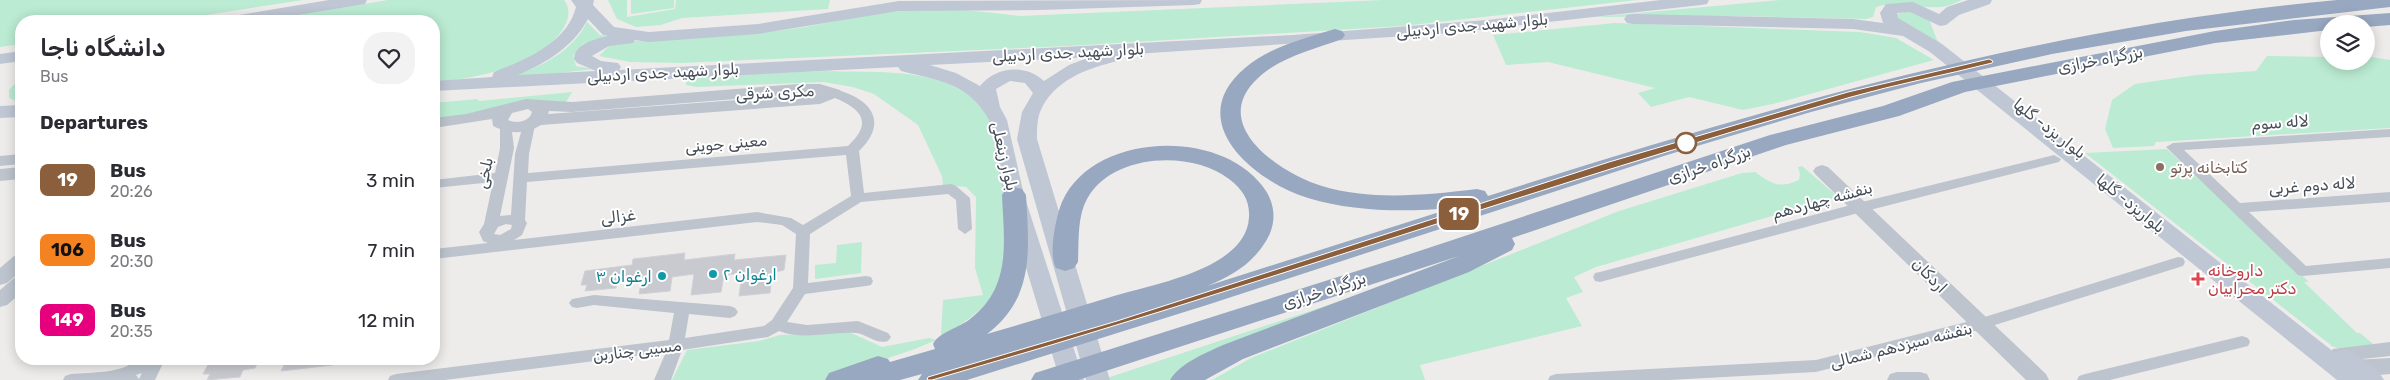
<!DOCTYPE html>
<meta charset="utf-8">
<style>
body{margin:0;font-family:Rubik,Vazirmatn,sans-serif;background:#f2f2f3;color:#2b2b33;height:100vh;display:flex;flex-direction:column;font-size:19px;white-space:nowrap}
*{box-sizing:border-box;margin:0}
p{font-size:16px;color:#7c7c81}
.icon{flex:none;width:28px;height:28px;fill:none;stroke:currentColor;stroke-width:2;stroke-linecap:round;stroke-linejoin:round}
.map{position:relative;flex:1;overflow:hidden}
.side{position:absolute;left:15px;top:15px;width:425px;height:350px;display:flex;flex-direction:column;background:#fff;border-radius:20px;box-shadow:0 2px 12px #0003}
.side>*{flex:none}
.badge{padding:0 10px;border-radius:8px;font-size:18px;line-height:32px}
.controls{position:absolute;left:2320px;top:15px;display:grid;gap:10px}
.controls a{display:grid;place-items:center;width:55px;height:55px;border-radius:50%;background:#fff;box-shadow:0 2px 12px #0003;font-size:25px}
.map>.badge{position:absolute;translate:-50% -50%;box-shadow:0 0 0 2px #fff}
h2{padding:0 25px;font-size:19px;line-height:45px}
.round{display:grid;place-items:center;flex:none;width:52px;height:52px;border-radius:20px;background:#f2f2f3}
.head{display:flex;align-items:center;justify-content:space-between;height:85px;padding:0 25px}
h1{font-size:24px;font-weight:600;line-height:38px}
ul{padding:0;list-style:none}
li{display:flex;align-items:center;gap:15px;height:70px;padding:0 25px}
li div{flex:1}
li b{display:block;font-size:19px}
li em{font-style:normal}
li .badge{min-width:55px;font-weight:700;text-align:center}
.map>svg:first-child{display:block}
</style>
<div class="map">
<svg width="2390" height="380" viewBox="0 0 2390 380">
<rect width="100%" height="100%" fill="#eeeceb"/>
<path fill="#bbebd2" d="M0 0H303L168 21H21V44L0 47Z
M388 0H564C571 9 569 20 563 29 539 67 475 79 434 82V21H261Z
M608 0H627V17L675 9 676 0H830L828 9 682 18 661 25 636 27 617 19Z
M631 0H674V8L631 14Z
M1383 0H1637L1402 26 1068 46 681 63 630 62 599 56 613 42C674 38 736 37 798 28 835 22 872 13 910 10 947 7 983 12 1020 16Z
M1781 0H1962C1955 3 1948 7 1940 7 1917 9 1897 0 1876 7L1873 17 1866 19 1740 16 1595 17Z
M1910 11 1929 19 1937 40 1953 55 1898 22 1896 14Z
M587 22 600 35 611 37 583 44 573 56 576 66 594 69 499 80C534 70 570 56 587 22Z
M1615 23 1860 32 1896 38 1934 60 1773 104 1743 110 1689 97 1651 107 1638 93 1655 88 1548 62 1506 65 1493 35Z
M2267 56 2329 57V61H2366V56L2390 60V128L2156 142 2154 146 2113 148 2105 129 2112 100 2135 84 2196 75 2256 71Z
M826 71C870 73 928 67 967 94 977 101 986 112 991 123 999 144 1013 255 1005 274 993 303 968 322 941 336L943 300 983 295 975 268 976 197 966 187 943 185 942 176 918 125 874 94 853 87 823 82 697 87 686 85V76Z
M21 77V103L9 98V90Z
M572 92 565 104 524 101 449 118 434 120V103L477 99 479 101Z
M2167 149 2309 282H2304L2357 333H2360L2377 347 2339 349 2332 346 2085 153Z
M1802 166 1838 197 1596 267 1574 277 1583 292 1566 298 1582 326 1420 365 1425 380H1212L1251 358 1619 211 1742 173 1755 172C1772 184 1779 189 1799 180L1800 174 1798 167Z
M862 242 861 273 815 279V265L836 263 837 245Z
M1458 262 1175 380H1105L1104 379Z
M849 332 882 347 929 338 936 340 915 349 824 380H672L687 350 759 341 780 335Z"/>
<path fill="#c9cad0" stroke="#d0d1d7" d="M685 253 684 260 735 254 734 260 786 255 784 270 772 273 770 293 739 296 742 273 724 275 721 292 691 295 694 274 672 277 670 291 639 294 642 278 617 281 616 288 585 291 587 285H581L585 271 632 265 633 259Z
M211 359H259L255 368 243 370 240 377 207 380 210 374H203Z
M287 359H333V365L281 371Z"/>
<g fill="none" stroke-linecap="round" stroke-linejoin="round">
<path fill="#bdc4cd" fill-rule="evenodd" d="M834 89C870 98 890 121 859 151L864 193 951 184 956 186 970 198 972 229 965 234 958 229 956 200 948 194 861 202 810 234 808 283 866 276 871 277 873 281 871 285 866 286 805 294 787 322 807 325 858 321 888 333 891 337 888 341C876 345 867 334 856 333 829 331 805 341 779 331L768 337 682 350 671 380H654L666 352 445 380H388L390 376 396 374 669 340 674 313 594 305 577 308 572 307 569 303 572 299 594 295 730 306 735 308 738 312 735 316 730 318 689 314 685 338 764 326 772 320 793 288 796 234 782 225 757 222 434 259V249L488 243 483 241 479 232 484 224 493 182 434 188V180L495 173 500 148V127L506 123 511 124 514 148 500 216 511 215 515 154 523 125 529 121 535 125 529 154 528 173 848 146C876 120 858 107 830 96L828 93 830 90ZM846 155 851 196 803 225 791 218 757 212 514 240 522 235 527 223 525 220 527 182ZM506 224 512 225 511 229 500 235 494 234 498 227Z
M2390 129V137L2184 150 2240 203 2390 192V202L2249 212 2306 266 2390 258V268L2303 276 2298 275 2166 147 2173 143Z
M2054 155 2061 159 2059 162 1862 212 1600 282 1595 281 1593 277 1595 273 1600 272 1862 202Z
M2178 257 2183 258 2185 262 2183 266 1979 330 1816 372 1669 380H1548L1550 376 1556 374 1816 360 1978 319Z
M2242 336 2248 338 2250 342 2248 346 2110 380H2077L2079 376 2085 374Z
M137 359H165L155 380H63L65 376 71 374C91 372 123 374 137 359ZM142 373 139 379 136 375Z"/>
<path fill="#bdc4cd" fill-rule="evenodd" d="M798 84H820L840 90 842 93 840 96 820 104 541 125C525 135 509 134 493 126L492 119 434 128V118L466 114 526 99 572 102ZM798 94H818L548 114 549 111 572 112ZM528 109 532 112C529 122 517 124 508 120L512 113Z
M21 154V164L0 166V156Z
M1822 165 1828 167 2046 374 2049 380H2026L1816 175 1813 171 1816 167Z
M21 167V179L0 181V169Z
M21 255V271L7 283 0 285V268L14 256Z
M21 276V293L7 305 0 307V290L14 278Z
M2390 342V356L2353 360 2390 358V374L2358 377 2325 368 2322 363 2333 349Z
M1897 372H1920L1927 374 1930 380H1887L1890 374Z"/>
<path fill="#bfc7d4" fill-rule="evenodd" d="M329 0H367L365 4 359 5 262 21H224L227 17Z
M571 0H594L593 5 614 27 649 32 758 24 899 1 1202 0 1200 4 1194 5 1040 10 899 11 758 34 649 42 635 40 633 43 609 46 592 56 601 61 618 63 621 67 619 70 1293 35 1487 20 1661 0H1709L1707 4 1701 5 1451 33 1120 55 1118 61C1088 68 1053 80 1040 112 1037 120 1037 130 1037 139L1110 380H1086L1017 139 1022 112 1033 93 1025 83 1010 81 996 89 1000 107 1007 120 1024 195 1084 380H1060L1004 195 989 120C969 83 937 80 901 71L898 67 434 91V81L492 77 494 72C525 60 567 43 576 7ZM588 19 603 35 608 36C596 39 575 43 574 59L577 63 596 71 518 75C546 63 573 47 588 19ZM1090 57 1069 65 1044 81C1026 64 996 66 980 86L956 73 930 65Z
M1968 0H1992L1990 4 1959 15 1946 25 1940 26 1910 12 1897 13 1898 18 1942 44 2335 353 2344 349C2358 354 2377 367 2384 380H2337L1930 52 1903 36 1853 29 1633 24 1627 23 1624 19 1627 15 1633 14 1853 19 1883 23 1880 13 1886 4 1913 2 1939 14 1947 7Z
M21 51V61L0 64V54Z
M21 105V117L0 118V106Z"/>
<path fill="#98a8c0" fill-rule="evenodd" d="M2337 0H2390V7L2186 31 2052 54 1921 83 1811 112 1667 155 1210 304 967 380H918L922 374 900 380H825L829 373 878 356 888 359 890 362 935 349 933 344C939 332 959 328 970 319 1012 287 1004 242 1002 195L1006 189 1014 187 1022 189 1026 195C1029 249 1035 298 987 334 1029 322 1071 309 1114 296 1153 284 1247 269 1249 217 1250 200 1242 189 1229 179 1192 150 1112 153 1087 199 1077 217 1079 242 1078 262L1074 268 1065 271 1056 268C1048 255 1056 216 1062 202 1093 131 1225 127 1266 191 1276 207 1276 225 1266 241 1252 264 1232 276 1207 286L1452 208C1403 212 1355 212 1308 198 1253 181 1182 121 1245 68 1268 48 1300 40 1328 31L1335 29 1342 31 1345 35 1342 39C1312 50 1276 58 1254 82 1211 128 1283 174 1322 186 1371 201 1427 195 1477 189L1485 191 1488 196C1766 107 2045 27 2337 0Z
M2390 13V25L2366 27V24H2329V30L2215 43 1965 92 1899 116 1786 145 1512 238 1515 244 1512 250 1469 272 1243 359 1205 380H1170C1180 363 1206 353 1223 345L1459 256 1078 380H1031L1035 373 1401 257 1770 135 1883 106 1952 82 2215 31 2294 20Z"/>
</g>
<path fill="#8b5e3c" stroke="#fff" d="M1989 59 1993 61 1992 63C1945 75 1897 84 1851 97 1542 185 1240 292 932 380H927L928 377 1117 321 1609 162 1848 92Z"/>
<circle fill="#fff" stroke="#8b5e3c" stroke-width="2.5" cx="1686" cy="143" r="10"/>
<circle fill="#8d6e63" stroke="#fff" stroke-width="2" cx="2160" cy="167" r="5"/>
<g fill="#0f9aa8" stroke="#fff" stroke-width="2">
<circle cx="713" cy="274" r="5"/>
<circle cx="662" cy="276" r="5"/>
</g>
<path fill="#e0444e" stroke="#fff" stroke-width="2" d="M2195.5 271.5h5v5h5v5h-5v5h-5v-5h-5v-5h5z"/>
<g text-anchor="middle" stroke-width="4" stroke-linejoin="round" paint-order="stroke">
<g font-size="16" fill="#454d57" stroke="#fff">
<text transform="translate(1472 25) rotate(-5)" y="6">بلوار شهید جدی اردبیلی</text>
<text transform="translate(1068 52) rotate(-3)" y="6">بلوار شهید جدی اردبیلی</text>
<text transform="translate(2100 59) rotate(-11)" y="6">بزرگراه خرازی</text>
<text transform="translate(663 72) rotate(-3)" y="6">بلوار شهید جدی اردبیلی</text>
<text transform="translate(775 92) rotate(-3)" y="6">مکری شرقی</text>
<text transform="translate(2280 122) rotate(-4)" y="6">لاله سوم</text>
<text transform="translate(2050 128) rotate(38)" y="6">بلوار یزد- گلها</text>
<text transform="translate(726 143) rotate(-5)" y="6">معینی جوینی</text>
<text transform="translate(1005 156) rotate(77)" y="6">بلوار زینعلی</text>
<text transform="translate(1709 164) rotate(-19)" y="6">بزرگراه خرازی</text>
<text transform="translate(484 173) rotate(-78)" y="6">بلخی</text>
<text transform="translate(2312 185) rotate(-4)" y="6">لاله دوم غربی</text>
<text transform="translate(1822 200) rotate(-15)" y="6">بنفشه چهاردهم</text>
<text transform="translate(2131 203) rotate(39)" y="6">بلواریزد- گلها</text>
<text transform="translate(618 216) rotate(-7)" y="6">غزالی</text>
<text transform="translate(1930 275) rotate(45)" y="6">اردکان</text>
<text transform="translate(1324 290) rotate(-18)" y="6">بزرگراه خرازی</text>
<text transform="translate(1901 345) rotate(-14)" y="6">بنفشه سیزدهم شمالی</text>
<text transform="translate(637 350) rotate(-7)" y="6">مسیبی چناربن</text>
</g>
<g font-size="16" fill="#785e54" stroke="#fff" text-anchor="start">
<text x="2170" y="173">كتابخانه پرتو</text>
</g>
<g font-size="16" fill="#be3a42" stroke="#fff" text-anchor="start">
<text x="2208" y="276">داروخانه<tspan x="2208" dy="18">دکتر محرابیان</tspan></text>
</g>
<g font-size="16" fill="#0d838f" stroke="#fff" text-anchor="start">
<text x="723" y="280">ارغوان ۲</text>
<text x="652" y="282" text-anchor="end">ارغوان ۳</text>
</g>
</g>
</svg>
<div class="controls">
<a><svg class="icon" aria-label="layers" viewBox="0 0 24 24"><path d="M12 4l9 5-9 5-9-5zM3 14l9 5 9-5"/></svg></a>
</div>
<b class="badge" style="left:1459px;top:214px;background:#8b5e3c;color:#fff">19</b>
<section class="side">
<div class="head"><div><h1>دانشگاه ناجا</h1><p>Bus</p></div><a class="round"><svg class="icon" aria-label="heart" viewBox="0 0 24 24"><path d="M12 20l-8-8c-3-5 5-10 8-4 3-6 11-1 8 4z"/></svg></a></div>
<h2>Departures</h2>
<ul>
<li><span class="badge" style="background:#8b5e3c;color:#fff">19</span><div><b>Bus</b><p>20:26</p></div><em>3 min</em></li>
<li><span class="badge" style="background:#f58220;color:#111">106</span><div><b>Bus</b><p>20:30</p></div><em>7 min</em></li>
<li><span class="badge" style="background:#e6007e;color:#fff">149</span><div><b>Bus</b><p>20:35</p></div><em>12 min</em></li>
</ul>
</section>
</div>
